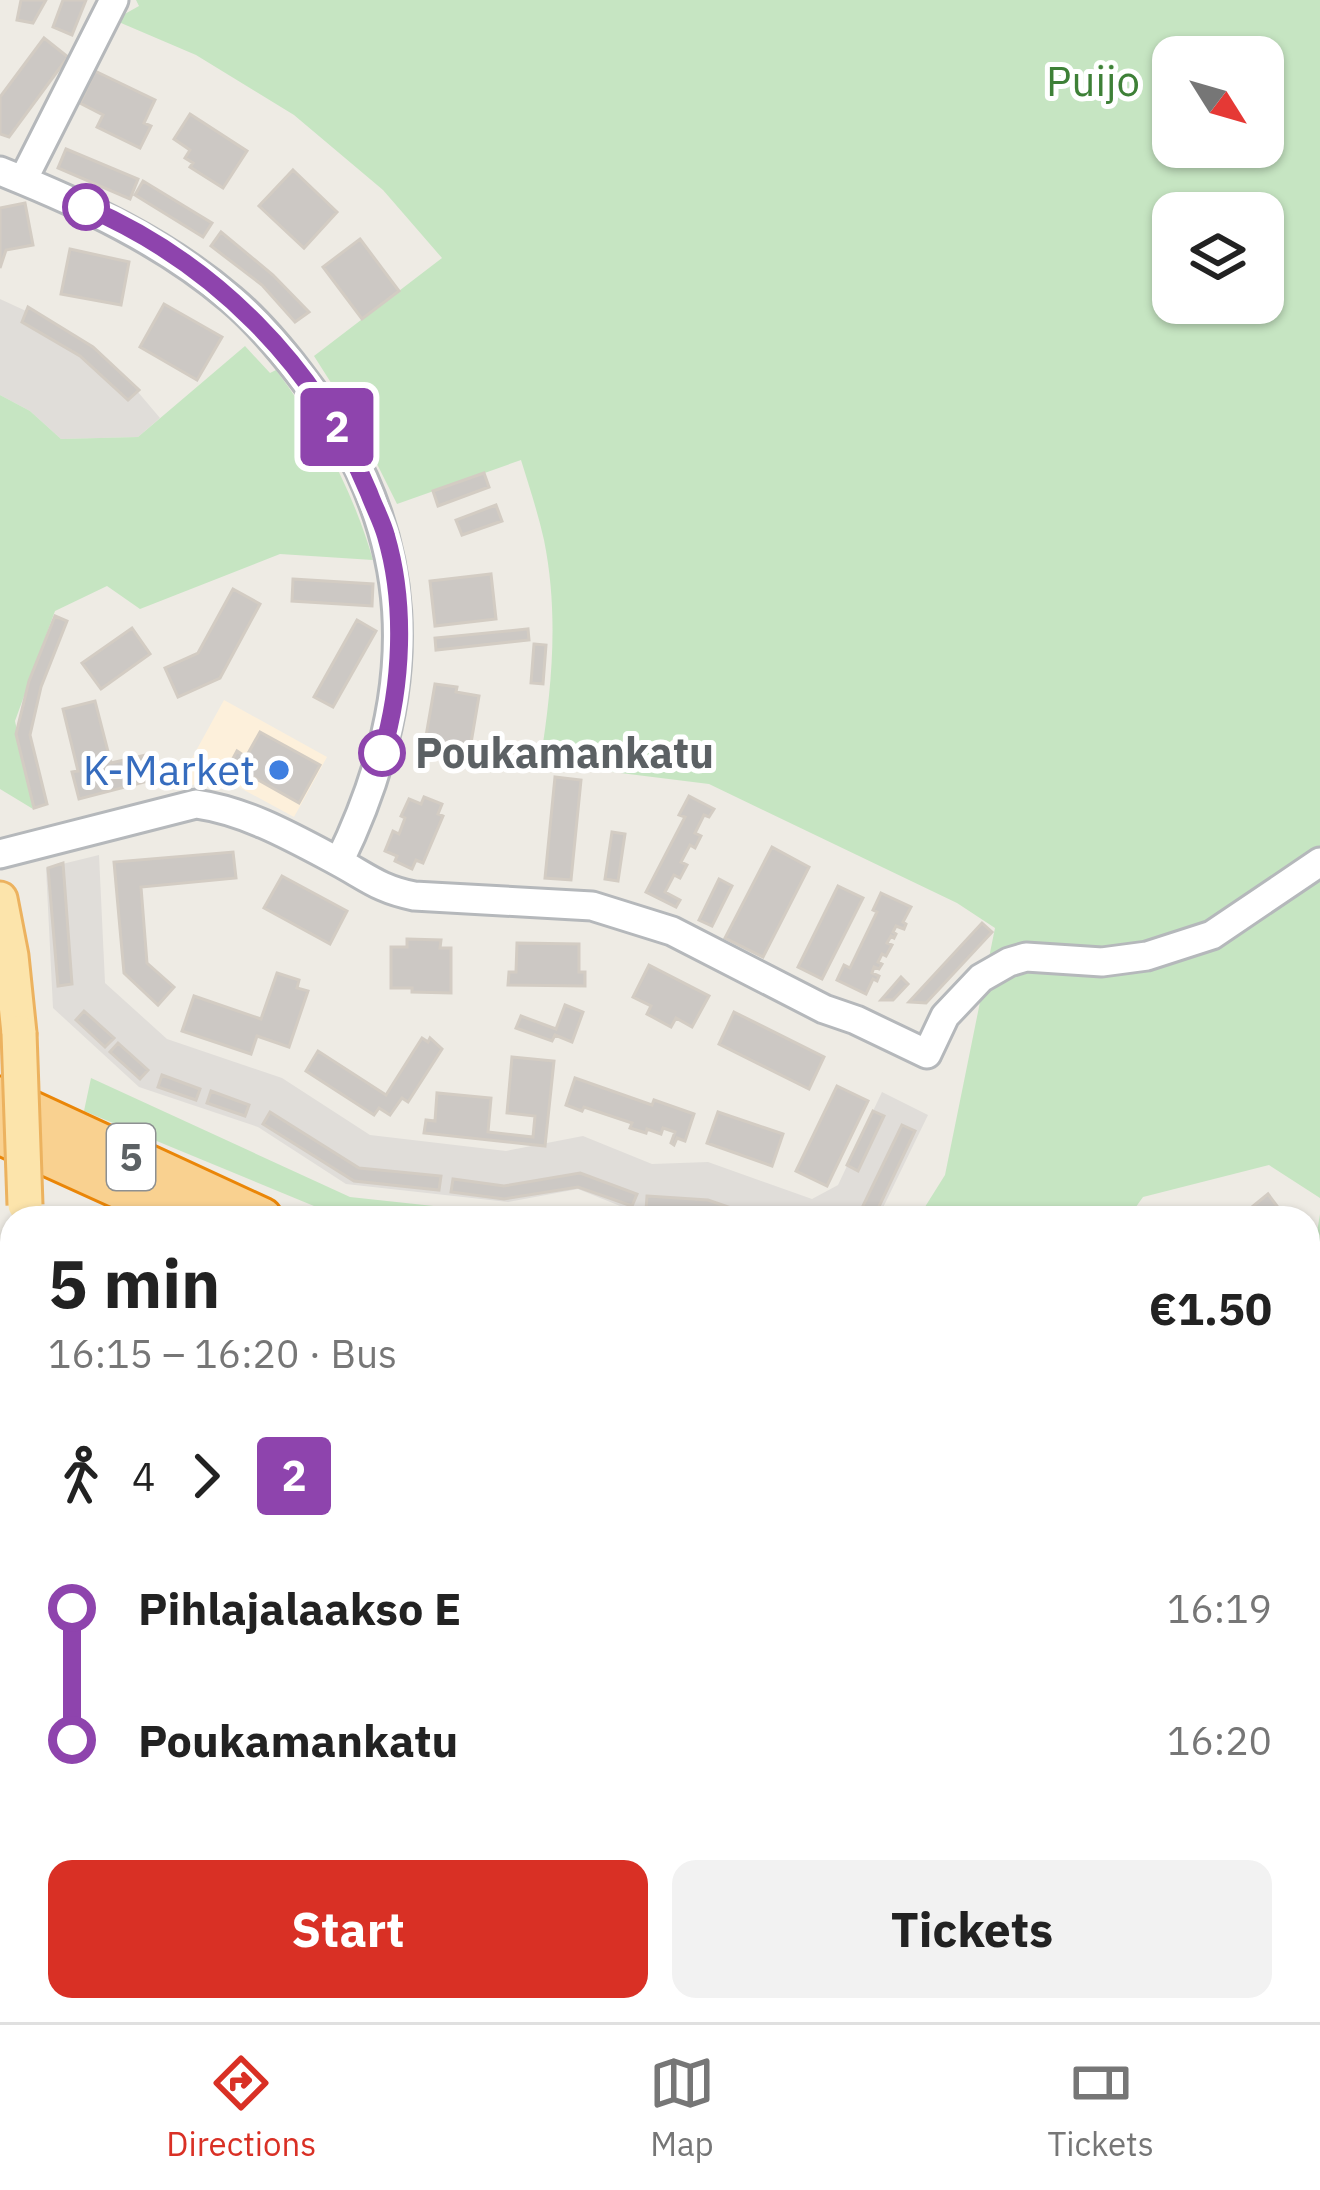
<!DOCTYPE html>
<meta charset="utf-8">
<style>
body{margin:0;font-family:"IBM Plex Sans",sans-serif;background:#f2f2f2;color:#222;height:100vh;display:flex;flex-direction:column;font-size:45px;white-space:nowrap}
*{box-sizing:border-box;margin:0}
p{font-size:39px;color:#767676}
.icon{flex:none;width:66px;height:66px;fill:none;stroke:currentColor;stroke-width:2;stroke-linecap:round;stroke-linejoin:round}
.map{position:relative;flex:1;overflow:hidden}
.details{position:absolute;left:0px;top:1206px;width:1320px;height:816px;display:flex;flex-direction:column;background:#fff;border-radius:36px 36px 0 0;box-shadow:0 3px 9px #0004}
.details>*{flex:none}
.badge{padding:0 24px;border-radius:9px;font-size:42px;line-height:78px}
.needle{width:78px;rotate:127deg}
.fabs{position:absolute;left:1152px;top:36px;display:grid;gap:24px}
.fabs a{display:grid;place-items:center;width:132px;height:132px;border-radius:24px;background:#fff;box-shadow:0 3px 9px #0004;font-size:60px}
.map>.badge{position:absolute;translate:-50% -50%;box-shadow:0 0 0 6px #fff}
.legs{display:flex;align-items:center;gap:18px;height:132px;padding:0 48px;font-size:39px}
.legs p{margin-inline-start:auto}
.headline{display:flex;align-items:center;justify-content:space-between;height:204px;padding:0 48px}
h1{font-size:66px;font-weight:700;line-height:90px}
.cta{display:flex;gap:24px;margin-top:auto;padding:24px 48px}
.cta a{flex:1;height:138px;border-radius:24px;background:#d93025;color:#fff;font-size:48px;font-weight:700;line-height:138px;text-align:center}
.cta a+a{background:#f2f2f2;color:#222}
ul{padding:0 48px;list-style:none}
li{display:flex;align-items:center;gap:42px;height:132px;font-size:45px}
li i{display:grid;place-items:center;width:18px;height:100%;margin:0 15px;background:currentColor}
li i::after{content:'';width:30px;height:30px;margin:-15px;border:9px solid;border-radius:50%;background:#fff}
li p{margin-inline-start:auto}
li:first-child i{background:linear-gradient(#0000 50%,currentColor 0)}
li:last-child i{background:linear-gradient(currentColor 50%,#0000 0)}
.dock{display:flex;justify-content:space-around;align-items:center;height:168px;border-top:3px solid #e0e0e0;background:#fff;font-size:33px;color:#767676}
.dock a{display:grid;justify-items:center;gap:6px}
.dock .current{color:#d93025}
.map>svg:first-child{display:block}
</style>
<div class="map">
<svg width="1320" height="2022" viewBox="0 0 1320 2022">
<rect width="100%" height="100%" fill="#eeebe4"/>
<path fill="#fdf0db" d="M224 700 327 757 294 817 222 778 175 789Z
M2 1324 12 1344V1464L0 1469V1325Z
M555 2010H647L626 2022H562Z"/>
<path fill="#e0ddd9" d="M0 299 65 329 105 359 132 385 160 418 138 437 61 439 30 411 0 395Z
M99 855 105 983 167 1039 282 1078 370 1135 506 1151 583 1136 652 1164 708 1162 812 1199 838 1185 882 1092 928 1115 878 1218H712L700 1214 645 1216 578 1189 508 1202 346 1184 258 1127 139 1087 53 1008 46 868Z"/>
<path fill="#e1dcd5" d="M0 1793 12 1813V2007L0 2006Z"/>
<path fill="#c6e5c2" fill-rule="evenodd" d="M136 0H1320V1198L1269 1165 1143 1197 1128 1218H918L945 1175 995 928 957 903 709 784 540 763C552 689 559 614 544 540 538 513 529 486 521 460L397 504 356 422 314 356 442 258 383 190 294 115 196 55 114 20 139 6ZM1173 57H1263V147H1173ZM1173 213H1263V303H1173Z
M245 346 270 373 276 370C319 427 353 491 373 560L280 554 140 609 107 586 55 611 15 721 33 809 0 789V395L30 411 61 439 138 437Z
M91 1078 350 1197 544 1218H343L84 1111Z
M1320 1214V1335L1308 1340V1286Z
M12 1464V1813L0 1793V1469Z
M0 1852 12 1854V1970L0 1969Z
M1308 1903 1320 1912V2022H731L739 2016 741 2010H1308Z"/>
<path fill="#a7e2fc" d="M1320 1335V1775L1308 1766V1340Z"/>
<path fill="#ccc8c4" stroke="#d3ccc3" stroke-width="3" d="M21 0H46L33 23 17 20Z
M63 0H86L72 35 53 27Z
M44 38 68 57 9 137 0 134V97Z
M95 71 155 100 144 123 151 126 140 148 97 127 103 115 80 103Z
M190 114 247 151 223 188 190 167 193 163 185 158 190 150 174 139Z
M66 149 138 179 130 199 58 168Z
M293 170 337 212 304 248 259 206Z
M143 181 212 223 203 237 135 195Z
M25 203 33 245 6 250 0 268V208Z
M221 232 273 275 309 312 295 322 262 285 211 246Z
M360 239 399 291 362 319 323 267Z
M70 249 129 262 121 305 61 294Z
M164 304 222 337 197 380 140 347Z
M28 307 93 347 139 390 128 400 80 356 22 322Z
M484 473 489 487 438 506 433 491Z
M496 505 502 521 462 535 456 520Z
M491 574 496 619 435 626 430 581Z
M293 579 373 584 372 606 292 601Z
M233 589 260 604 220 678 178 697 165 668 198 653Z
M55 616 67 621 41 687 30 735 47 804 34 808 16 734 29 681Z
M357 620 376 631 333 707 314 697Z
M132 628 150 654 101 689 82 663Z
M528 629 529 640 436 650 435 638Z
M534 644 546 645 543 684 531 683Z
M435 684 457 687 456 692 479 696 470 749 425 742Z
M95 701 111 763 150 754 156 779 79 799 72 772 78 771 63 709Z
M260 732 320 765 299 803 230 764 237 751 246 757Z
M555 777 581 780 571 880 545 878Z
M689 796 714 809 709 817 704 815 695 833 701 836 695 848 690 845 681 862 687 865 680 878 674 875 665 892 680 900 676 907 646 892 685 817 679 815Z
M424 797 442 804 438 814 443 816 423 863 416 860 412 869 395 861 397 856 385 851 393 831 399 834 405 818 401 816 409 799 421 804Z
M612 832 625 834 618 881 605 879Z
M772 847 809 867 763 957 725 938Z
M233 852 236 878 141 887 147 963 174 987 158 1005 124 973 114 862Z
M63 863 72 984 58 986 48 868Z
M282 876 347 911 330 944 264 908Z
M719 879 732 886 712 926 699 920Z
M838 886 863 898 822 979 798 967Z
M881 893 911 907 903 922 906 924 904 929 896 926 893 932 896 934 894 938 891 936 887 943 892 945 886 956 882 954 878 962 882 964 879 969 874 967 872 973 879 976 877 981 873 979 866 994 837 980 844 965 850 968 877 912 873 910Z
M982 923 992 932 926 1003 909 1002Z
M407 939 441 940 440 948H451V993L412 992V988H391V947H407Z
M517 943 579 944V972H585V986L508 985 509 972H516Z
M649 965 709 996 692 1027 676 1018 671 1027 647 1014 651 1006 633 997Z
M277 973 299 980 297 988 308 991 289 1047 257 1036 251 1054 182 1031 194 996 261 1019Z
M901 977 908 984 893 1000H881Z
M565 1005 583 1012 572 1042 555 1035 552 1041 516 1028 521 1016 556 1029Z
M84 1011 114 1038 105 1047 76 1020Z
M734 1012 824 1057 809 1089 719 1044Z
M422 1038 428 1042 430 1038 442 1049 408 1102 402 1098 390 1115 379 1108 374 1115 306 1071 318 1051 386 1095Z
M118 1043 148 1070 140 1079 110 1052Z
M512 1057 554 1061 545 1146 424 1133 426 1120 435 1121 437 1093 491 1098 488 1132 533 1137 535 1116 507 1113Z
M162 1075 200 1089 196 1100 158 1087Z
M575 1078 652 1105 654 1100 694 1114 685 1141 677 1138 674 1145 671 1143 675 1132 663 1128 661 1134 647 1129 646 1133 630 1128 632 1123 584 1107 582 1111 566 1105Z
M837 1086 868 1101 827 1186 796 1171Z
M211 1091 249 1105 245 1116 207 1103Z
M873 1111 884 1116 858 1171 847 1165Z
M270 1112 359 1168 441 1176 439 1190 354 1181 263 1124Z
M718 1112 783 1134 772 1166 707 1143Z
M902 1125 915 1131 874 1217 847 1218 862 1208Z
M580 1173 637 1194 632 1206 578 1187 504 1199 451 1192 453 1179 504 1186Z
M1268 1194 1280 1210 1270 1218H1252L1247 1211Z
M647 1196 708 1200 760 1218H717L705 1214 646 1210Z
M421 2010H440L441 2020 457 2018V2022H414L413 2012Z"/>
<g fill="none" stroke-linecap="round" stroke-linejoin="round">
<defs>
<path id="minor" d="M0 171C82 204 163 241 231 299 256 320 279 347 299 373 421 529 424 688 339 862
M23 180 114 0
M0 854 196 804C246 811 292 837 337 861 367 877 379 889 414 896L592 906 672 931 824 1009 856 1020 927 1054 945 1016 981 978 1009 962 1026 957 1102 962 1147 956 1212 935 1320 862
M0 1298 12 1294
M0 2022H1
M215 2022V2010"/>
<path id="major" d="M0 899 11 956 19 1033
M525 2010 531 2022"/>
<path id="highway" d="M0 1097 262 1218
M0 1134 185 1218
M1308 1829 1320 1838
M1308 1870 1320 1879"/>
</defs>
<use href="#minor" stroke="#b5b8bb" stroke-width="33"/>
<use href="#major" stroke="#ecb25f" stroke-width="39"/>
<use href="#highway" stroke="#ea8608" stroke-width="45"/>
<use href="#minor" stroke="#fff" stroke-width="27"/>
<use href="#major" stroke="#fce4ab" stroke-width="33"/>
<use href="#highway" stroke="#f9d190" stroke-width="39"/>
<defs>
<path id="major-bridge" d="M19 1033 25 1205"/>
</defs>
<use href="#major-bridge" stroke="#ecb25f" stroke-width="39" stroke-linecap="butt"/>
<use href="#major-bridge" stroke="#fce4ab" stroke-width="33"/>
</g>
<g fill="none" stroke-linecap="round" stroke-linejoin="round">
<defs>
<path id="line-1" d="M86 207C213 262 316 365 369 493 374 507 382 521 386 536 406 604 402 686 382 753"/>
</defs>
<use href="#line-1" stroke="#fff" stroke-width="27"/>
<use href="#line-1" stroke="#8e44ad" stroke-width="18"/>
</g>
<g fill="#fff" stroke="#8e44ad" stroke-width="6">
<circle cx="86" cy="207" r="21"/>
<circle cx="382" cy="753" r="21"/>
</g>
<circle fill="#3f7fe0" stroke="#fff" stroke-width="4.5" cx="279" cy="770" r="12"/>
<g text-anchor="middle" stroke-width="10" stroke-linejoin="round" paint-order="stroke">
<rect fill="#fff" stroke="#8d9092" stroke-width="3" x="107" y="1124" width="48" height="66" rx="9"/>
<g font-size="39" font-weight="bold" fill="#5c6164">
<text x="131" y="1171">5</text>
</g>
<g font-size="42" fill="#3e8037" stroke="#fff">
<text x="1093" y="96">Puijo</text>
</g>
<g font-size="42" font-weight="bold" fill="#5c6164" stroke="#fff" text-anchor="start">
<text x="415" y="768">Poukamankatu</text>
</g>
<g font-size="42" fill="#366cbe" stroke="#fff" text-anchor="end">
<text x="255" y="785">K-Market</text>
</g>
</g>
</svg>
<div class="fabs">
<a><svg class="needle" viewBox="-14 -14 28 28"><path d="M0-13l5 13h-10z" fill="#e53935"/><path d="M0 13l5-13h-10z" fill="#767676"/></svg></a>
<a><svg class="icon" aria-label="layers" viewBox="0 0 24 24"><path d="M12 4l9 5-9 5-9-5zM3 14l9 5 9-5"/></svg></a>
</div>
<b class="badge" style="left:337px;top:427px;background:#8e44ad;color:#fff">2</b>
<section class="details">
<div class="headline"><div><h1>5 min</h1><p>16:15 – 16:20 · Bus</p></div><b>€1.50</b></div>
<div class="legs"><svg class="icon" aria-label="walk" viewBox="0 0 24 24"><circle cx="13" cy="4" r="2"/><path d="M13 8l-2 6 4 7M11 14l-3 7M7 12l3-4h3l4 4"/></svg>4<svg class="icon" aria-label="forward" viewBox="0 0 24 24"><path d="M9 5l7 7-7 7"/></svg><b class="badge" style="background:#8e44ad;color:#fff">2</b></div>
<ul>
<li><i style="color:#8e44ad"></i><b>Pihlajalaakso E</b><p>16:19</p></li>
<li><i style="color:#8e44ad"></i><b>Poukamankatu</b><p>16:20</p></li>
</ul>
<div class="cta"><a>Start</a><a>Tickets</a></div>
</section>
</div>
<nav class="dock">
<a class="current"><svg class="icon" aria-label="directions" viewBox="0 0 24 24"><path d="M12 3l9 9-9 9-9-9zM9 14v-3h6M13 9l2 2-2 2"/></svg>Directions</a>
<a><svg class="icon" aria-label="map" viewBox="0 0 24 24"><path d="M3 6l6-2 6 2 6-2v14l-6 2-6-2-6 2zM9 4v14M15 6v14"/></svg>Map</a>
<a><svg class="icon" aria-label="tickets" viewBox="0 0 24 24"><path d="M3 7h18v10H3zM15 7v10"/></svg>Tickets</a>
</nav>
